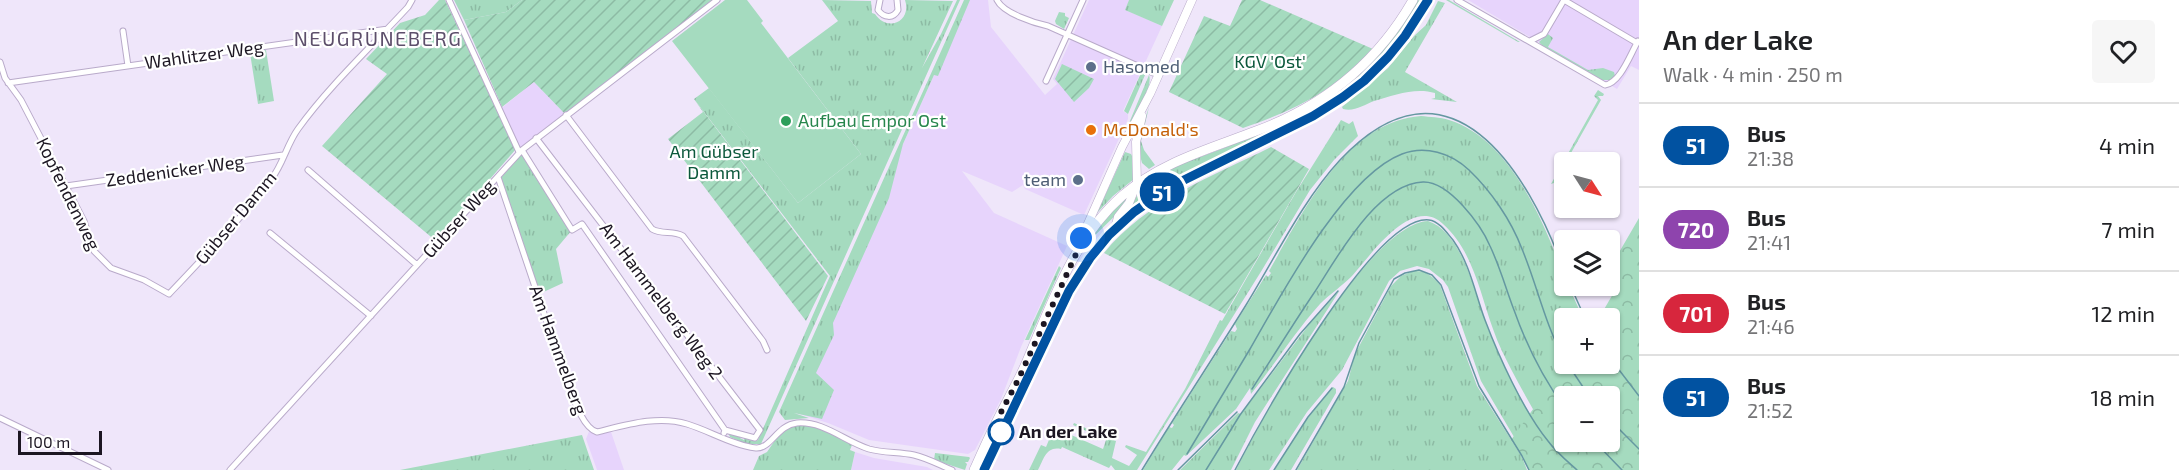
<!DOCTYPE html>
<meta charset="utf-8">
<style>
body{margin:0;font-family:"Exo 2",sans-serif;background:#f6f6f6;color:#202124;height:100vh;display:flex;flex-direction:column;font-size:22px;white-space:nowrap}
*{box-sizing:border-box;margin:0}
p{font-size:20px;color:#757577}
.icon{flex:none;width:33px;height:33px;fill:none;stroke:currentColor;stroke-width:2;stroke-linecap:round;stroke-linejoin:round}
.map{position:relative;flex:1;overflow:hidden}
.side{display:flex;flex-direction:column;background:#fff;width:540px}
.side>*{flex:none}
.badge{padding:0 12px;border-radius:20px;font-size:21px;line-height:39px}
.needle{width:39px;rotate:126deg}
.controls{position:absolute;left:1554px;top:152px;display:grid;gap:12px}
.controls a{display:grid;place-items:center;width:66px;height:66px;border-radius:6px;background:#fff;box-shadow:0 2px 4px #0004;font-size:30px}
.scale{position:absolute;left:18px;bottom:15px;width:84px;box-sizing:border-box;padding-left:6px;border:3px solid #1c1622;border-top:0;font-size:16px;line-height:21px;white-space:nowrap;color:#1c1622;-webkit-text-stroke:4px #fff;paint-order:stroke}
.you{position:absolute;width:30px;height:30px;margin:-15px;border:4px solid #fff;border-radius:50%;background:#1a73e8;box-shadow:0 0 0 9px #1a73e833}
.map>.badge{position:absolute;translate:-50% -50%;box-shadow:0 0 0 3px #fff}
.round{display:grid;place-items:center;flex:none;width:63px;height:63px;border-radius:6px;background:#f6f6f6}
.head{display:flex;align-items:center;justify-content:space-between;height:102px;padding:0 24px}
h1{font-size:28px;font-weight:600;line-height:45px}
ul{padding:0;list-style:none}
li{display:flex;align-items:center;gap:18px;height:84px;padding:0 24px;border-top:2px solid #e0e0e0}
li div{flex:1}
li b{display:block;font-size:22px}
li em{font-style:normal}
li .badge{min-width:66px;font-weight:700;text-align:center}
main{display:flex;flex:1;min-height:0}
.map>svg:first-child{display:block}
</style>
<main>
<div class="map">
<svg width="1639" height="470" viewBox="0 0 1639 470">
<defs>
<pattern id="grass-tufts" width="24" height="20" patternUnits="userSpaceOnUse" patternTransform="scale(1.5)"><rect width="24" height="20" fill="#a5dbbf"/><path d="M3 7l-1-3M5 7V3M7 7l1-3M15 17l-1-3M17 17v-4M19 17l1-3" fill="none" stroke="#8dbba4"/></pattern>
<pattern id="park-crowns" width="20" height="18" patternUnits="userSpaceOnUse" patternTransform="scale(1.5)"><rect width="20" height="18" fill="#a5dbbf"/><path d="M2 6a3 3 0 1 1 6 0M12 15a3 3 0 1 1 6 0" fill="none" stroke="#8dbba4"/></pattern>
<pattern id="garden-furrows" width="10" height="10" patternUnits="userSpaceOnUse" patternTransform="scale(1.5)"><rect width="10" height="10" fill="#a5dbbf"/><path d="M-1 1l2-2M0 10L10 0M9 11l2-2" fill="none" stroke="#8dbba4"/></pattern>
</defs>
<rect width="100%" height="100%" fill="#efe6fa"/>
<path fill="#e7d4fc" d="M967 0H988L991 27 1045 95 1057 84 1053 79 1089 0H1129L1126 10 1162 26 1123 111 1128 114V119L1084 215 1025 189 1023 185 1012 192 962 171 994 213 1067 246 1021 347 1001 399 975 450 968 454 869 440 828 423 784 409 934 75H938Z
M1468 0H1639V70L1631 66 1617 89Z
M534 82 566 115 519 152 499 110Z
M590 429 594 431 610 429 624 470H597L586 439Z
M855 452 874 458 927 467 933 470H851Z"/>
<path fill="url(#grass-tufts)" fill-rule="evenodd" d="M454 0H522L506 12 464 20Z
M822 0 871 1 872 13 875 14C888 33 912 21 905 0L953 1 922 68 941 34 957 0H960L761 444H746L730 437 728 433 740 436V438L744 440 745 437 755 441 758 440 830 276 694 99 709 88 798 203 861 154 788 58 838 21Z
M964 0H970L938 76 934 75 903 144 889 198 833 323 834 335 816 373 834 390 822 419 794 413 809 418 785 420 779 412Z
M1129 0H1174L1162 26 1125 10Z
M1417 0 1424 1 1405 31 1370 71 1324 106 1127 212 1144 184 1161 172C1230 144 1311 122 1365 70 1386 49 1402 25 1417 0Z
M1446 0H1449L1520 42H1518Z
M1438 1 1445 3 1405 72 1457 102 1431 99 1435 98V93C1416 87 1393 95 1374 101 1364 105 1354 112 1343 109L1342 107 1388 68 1414 36 1426 25Z
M1059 12 1065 13V16L1069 18 1064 29 1056 24 1055 21Z
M1548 34 1553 38 1548 47 1588 70 1603 68 1614 72 1615 76 1610 80H1602L1544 48 1539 42Z
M266 50 274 101 258 104 250 53Z
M1141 73 1145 75 1128 114 1124 111Z
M1149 75C1154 88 1130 127 1122 140Z
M1598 90 1604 94 1603 96H1598L1601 100 1554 183 1551 184 1598 100 1594 96Z
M1149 107 1141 141 1144 150 1155 165 1149 169 1142 163C1136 143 1143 125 1149 107Z
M1421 116C1430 117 1440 117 1449 120 1509 138 1545 223 1564 277V285H1568L1583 318H1564V363H1608L1639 470C1625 466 1560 448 1553 441 1549 438 1546 431 1543 426 1532 408 1522 390 1512 371 1505 357 1498 344 1493 329 1480 293 1473 251 1443 224 1411 194 1369 258 1351 277 1342 286 1330 294 1320 304 1295 332 1275 364 1251 394L1250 388 1236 409 1186 456 1184 455 1172 470H1143L1169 427 1172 428 1174 425 1172 423 1231 331 1235 332 1237 329 1235 324 1266 275 1268 277 1271 273 1269 271C1302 214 1346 121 1421 116ZM1564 396H1610V441H1564Z
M1341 120 1349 124 1353 121 1358 136 1334 160 1310 190 1262 270 1137 470H1115L1111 465 1109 468 1062 447 1061 449C1046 446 1044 459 1038 470H1029L1041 445 1046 447 1051 435 1063 440 1066 435 1069 434 1103 449 1106 440 1073 425 1074 423 1116 441 1112 458 1129 466 1137 455 1125 447 1126 445 1146 452 1185 389 1220 320 1222 321 1296 192Z
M522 150 572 230 556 249 563 283 537 295 498 177Z
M1125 152 1131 154 1134 160V179L1113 196 1097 213Z
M1128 197 1121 210 1088 242V239L1118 204Z
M1428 221C1465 233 1477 304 1491 336 1502 363 1515 389 1530 415L1517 442 1481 381 1448 287 1443 280 1429 269 1417 266 1400 271 1389 281 1342 370 1307 412 1269 470H1236C1262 418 1369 223 1428 221Z
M1059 266 1061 268 1029 340H1025Z
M1413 271C1425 270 1433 276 1440 285L1477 386 1522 457 1527 470H1297L1348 381 1355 354 1391 286 1401 276Z
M1340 290 1255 422 1231 470H1180L1238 413 1241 414 1311 322Z
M1333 387 1336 389V393L1291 470H1274L1307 419Z
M793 426C815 423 834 435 852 445L850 450 855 452 851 470H753L759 456 767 452 780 433Z
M582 435 594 470H400Z
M935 453 969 457 970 458 968 462H965L967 464 965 470 934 460Z"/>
<path fill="url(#park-crowns)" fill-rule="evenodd" d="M1639 218V470H1529L1523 457 1511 440 1566 363H1610V318H1599L1617 287 1610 284V268ZM1564 396H1610V441H1564Z"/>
<path fill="url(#garden-furrows)" d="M439 0H445L516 149 436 241 322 146 387 74 366 59 400 23 425 15Z
M522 0H717L566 115 534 82 502 107 464 20 506 12Z
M1242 0H1260L1373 49C1333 92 1297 109 1243 128L1169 92 1204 16 1230 26Z
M1062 64 1094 79 1089 88 1074 102 1055 79Z
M694 99 828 276 806 321 668 139 703 112Z
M1271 147 1309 169 1225 314 1104 253C1146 201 1213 176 1271 147Z"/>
<path fill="#a5dbbf" d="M725 0H747L763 21 761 23 861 154 798 203 672 41Z"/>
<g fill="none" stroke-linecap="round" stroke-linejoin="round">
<path stroke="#6598a1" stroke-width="1.5" d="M1570 285 1585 318
M1610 358 1639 396
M1567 363 1589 396
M1252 389C1273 357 1293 324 1314 293 1337 258 1376 184 1423 182 1449 181 1481 225 1490 246 1500 267 1506 289 1514 310 1526 344 1543 378 1564 407
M1610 420 1639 449
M1594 441 1622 470
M1187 454C1208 419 1229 384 1250 349 1281 295 1344 176 1402 154 1425 145 1451 153 1469 170 1491 191 1511 220 1522 249 1537 285 1545 324 1564 359
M1142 470C1176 414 1212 360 1246 305 1275 258 1303 200 1340 160 1449 44 1528 170 1564 271
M1178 470 1237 412
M1206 470 1240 415 1300 334 1338 291
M1235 470C1259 424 1374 214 1429 220 1439 221 1447 233 1453 240 1470 264 1475 293 1485 320 1499 357 1523 410 1548 441 1556 452 1567 461 1577 470
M1274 470 1308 417 1332 388
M1296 470 1344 387 1359 343 1394 279 1405 273 1419 270 1432 275 1441 285 1479 386 1522 456 1529 470"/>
<defs>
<path id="street" d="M449 0 519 152
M880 0 878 10C884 18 893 19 898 10L897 0
M997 0C1003 13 1034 23 1048 26L1158 75
M1457 0 1605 85C1620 83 1630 55 1637 43
M1564 0 1637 43 1638 41
M123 31 128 66
M1530 41 1544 34 1564 0
M0 62 5 78 21 100 84 221 94 251 111 268 144 280 169 294C204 257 241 219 272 178 283 164 287 144 298 129 329 86 372 46 408 7L412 0
M1046 81 1083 0
M8 83 388 29
M566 115 652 229C662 235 673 230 683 236L763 341 767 350
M536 138 760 430 755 438 725 430
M522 150 572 230 582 224 725 430 724 433
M308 170 417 265
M498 177 566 379C572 394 582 428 597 432 626 425 658 415 687 424 710 431 732 445 756 448 771 449 777 425 797 423 824 421 844 441 869 449 883 453 899 452 914 455 927 458 940 465 952 470
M66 186 283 155
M270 233 371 316
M0 418 108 470
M230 470 522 150 717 0"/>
<path id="secondary" d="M1115 228 1118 217 1129 203 1137 183 1136 142 1142 116
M1078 246 1122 147 1150 94 1192 0"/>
<path id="primary" d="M974 470C981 455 987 440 995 425 1004 406 1015 387 1024 368 1050 308 1072 240 1122 196 1161 162 1209 149 1256 131 1324 106 1377 63 1413 0
M984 470C1003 430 1022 391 1041 351 1064 303 1084 256 1125 219 1154 194 1188 178 1222 161 1277 134 1336 111 1380 66 1399 46 1414 23 1428 0"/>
</defs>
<use href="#street" stroke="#b9aaca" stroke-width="7"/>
<use href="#secondary" stroke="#b9aaca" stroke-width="9"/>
<use href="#primary" stroke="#b9aaca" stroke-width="10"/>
<use href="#street" stroke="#fff" stroke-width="5"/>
<use href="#secondary" stroke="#fff" stroke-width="8"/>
<use href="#primary" stroke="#fff" stroke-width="9"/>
</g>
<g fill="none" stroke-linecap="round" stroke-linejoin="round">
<defs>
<path id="line" d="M984 470 1069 291 1090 258 1109 235 1134 212 1170 187 1313 116 1343 97 1364 81 1388 57 1405 36 1428 0"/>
</defs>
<use href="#line" stroke="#fff" stroke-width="14"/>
<use href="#line" stroke="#0152a1" stroke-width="9"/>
<path stroke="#1c1622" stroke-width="6" stroke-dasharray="0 10.8" d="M1001 432 998 418 1018 380 1077 252 1081 238"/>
</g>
<g fill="#5c6f8a" stroke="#fff" stroke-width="2">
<circle cx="1091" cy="67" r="6"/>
<circle cx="1078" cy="180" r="6"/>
</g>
<circle fill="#2e9e5b" stroke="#fff" stroke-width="2" cx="786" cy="121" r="6"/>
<circle fill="#e8710a" stroke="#fff" stroke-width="2" cx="1091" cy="130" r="6"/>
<circle fill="#fff" stroke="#0152a1" stroke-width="3" cx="1001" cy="432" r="12"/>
<g text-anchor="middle" stroke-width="4.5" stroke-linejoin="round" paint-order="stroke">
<g font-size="18" fill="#1c1622" stroke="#fff">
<text transform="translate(204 55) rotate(-8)" y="6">Wahlitzer Weg</text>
<text transform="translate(175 171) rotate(-8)" y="6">Zeddenicker Weg</text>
<text transform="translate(68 194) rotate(64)" y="6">Kopfendenweg</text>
<text transform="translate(236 218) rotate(-50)" y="6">Gübser Damm</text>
<text transform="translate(459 219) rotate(-48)" y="6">Gübser Weg</text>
<text transform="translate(661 301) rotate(53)" y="6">Am Hammelberg Weg 2</text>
<text transform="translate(558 350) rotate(70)" y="6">Am Hammelberg</text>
</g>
<g font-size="18" fill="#0b583b" stroke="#fff">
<text x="1270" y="68">KGV 'Ost'</text>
<text x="714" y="158">Am Gübser<tspan x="714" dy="21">Damm</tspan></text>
</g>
<g font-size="18" fill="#4e5e75" stroke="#fff" text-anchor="start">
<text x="1103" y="73">Hasomed</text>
<text x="1066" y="186" text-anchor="end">team</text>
</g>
<g font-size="18" fill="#27864d" stroke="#fff" text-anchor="start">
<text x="798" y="127">Aufbau Empor Ost</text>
</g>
<g font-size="18" fill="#c56008" stroke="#fff" text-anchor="start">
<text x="1103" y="136">McDonald's</text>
</g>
<g font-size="18" font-weight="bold" fill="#1c1622" stroke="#fff" text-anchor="start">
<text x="1019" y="438">An der Lake</text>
</g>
<g font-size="20" letter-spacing="1.5" fill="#5d4f6b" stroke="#fff">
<text x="378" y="46">NEUGRÜNEBERG</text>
</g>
</g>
</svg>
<div class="controls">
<a><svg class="needle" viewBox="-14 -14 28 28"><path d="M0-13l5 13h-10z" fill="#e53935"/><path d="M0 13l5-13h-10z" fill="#757577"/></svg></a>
<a><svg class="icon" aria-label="layers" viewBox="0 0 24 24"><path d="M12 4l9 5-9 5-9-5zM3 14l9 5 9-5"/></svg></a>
<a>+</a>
<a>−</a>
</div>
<div class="scale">100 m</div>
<div class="you" style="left:1081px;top:238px"></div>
<b class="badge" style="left:1162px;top:192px;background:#0152a1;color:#fff">51</b>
</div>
<section class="side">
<div class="head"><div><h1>An der Lake</h1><p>Walk · 4 min · 250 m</p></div><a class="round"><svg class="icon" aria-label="heart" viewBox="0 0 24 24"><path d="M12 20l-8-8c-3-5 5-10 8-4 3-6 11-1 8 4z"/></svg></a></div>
<ul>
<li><span class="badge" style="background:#0152a1;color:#fff">51</span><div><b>Bus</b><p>21:38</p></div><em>4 min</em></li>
<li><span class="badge" style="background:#8e44ad;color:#fff">720</span><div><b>Bus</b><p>21:41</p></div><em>7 min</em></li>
<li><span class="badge" style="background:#d7263d;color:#fff">701</span><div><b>Bus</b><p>21:46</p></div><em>12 min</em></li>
<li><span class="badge" style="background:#0152a1;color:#fff">51</span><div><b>Bus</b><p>21:52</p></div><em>18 min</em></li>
</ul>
</section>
</main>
